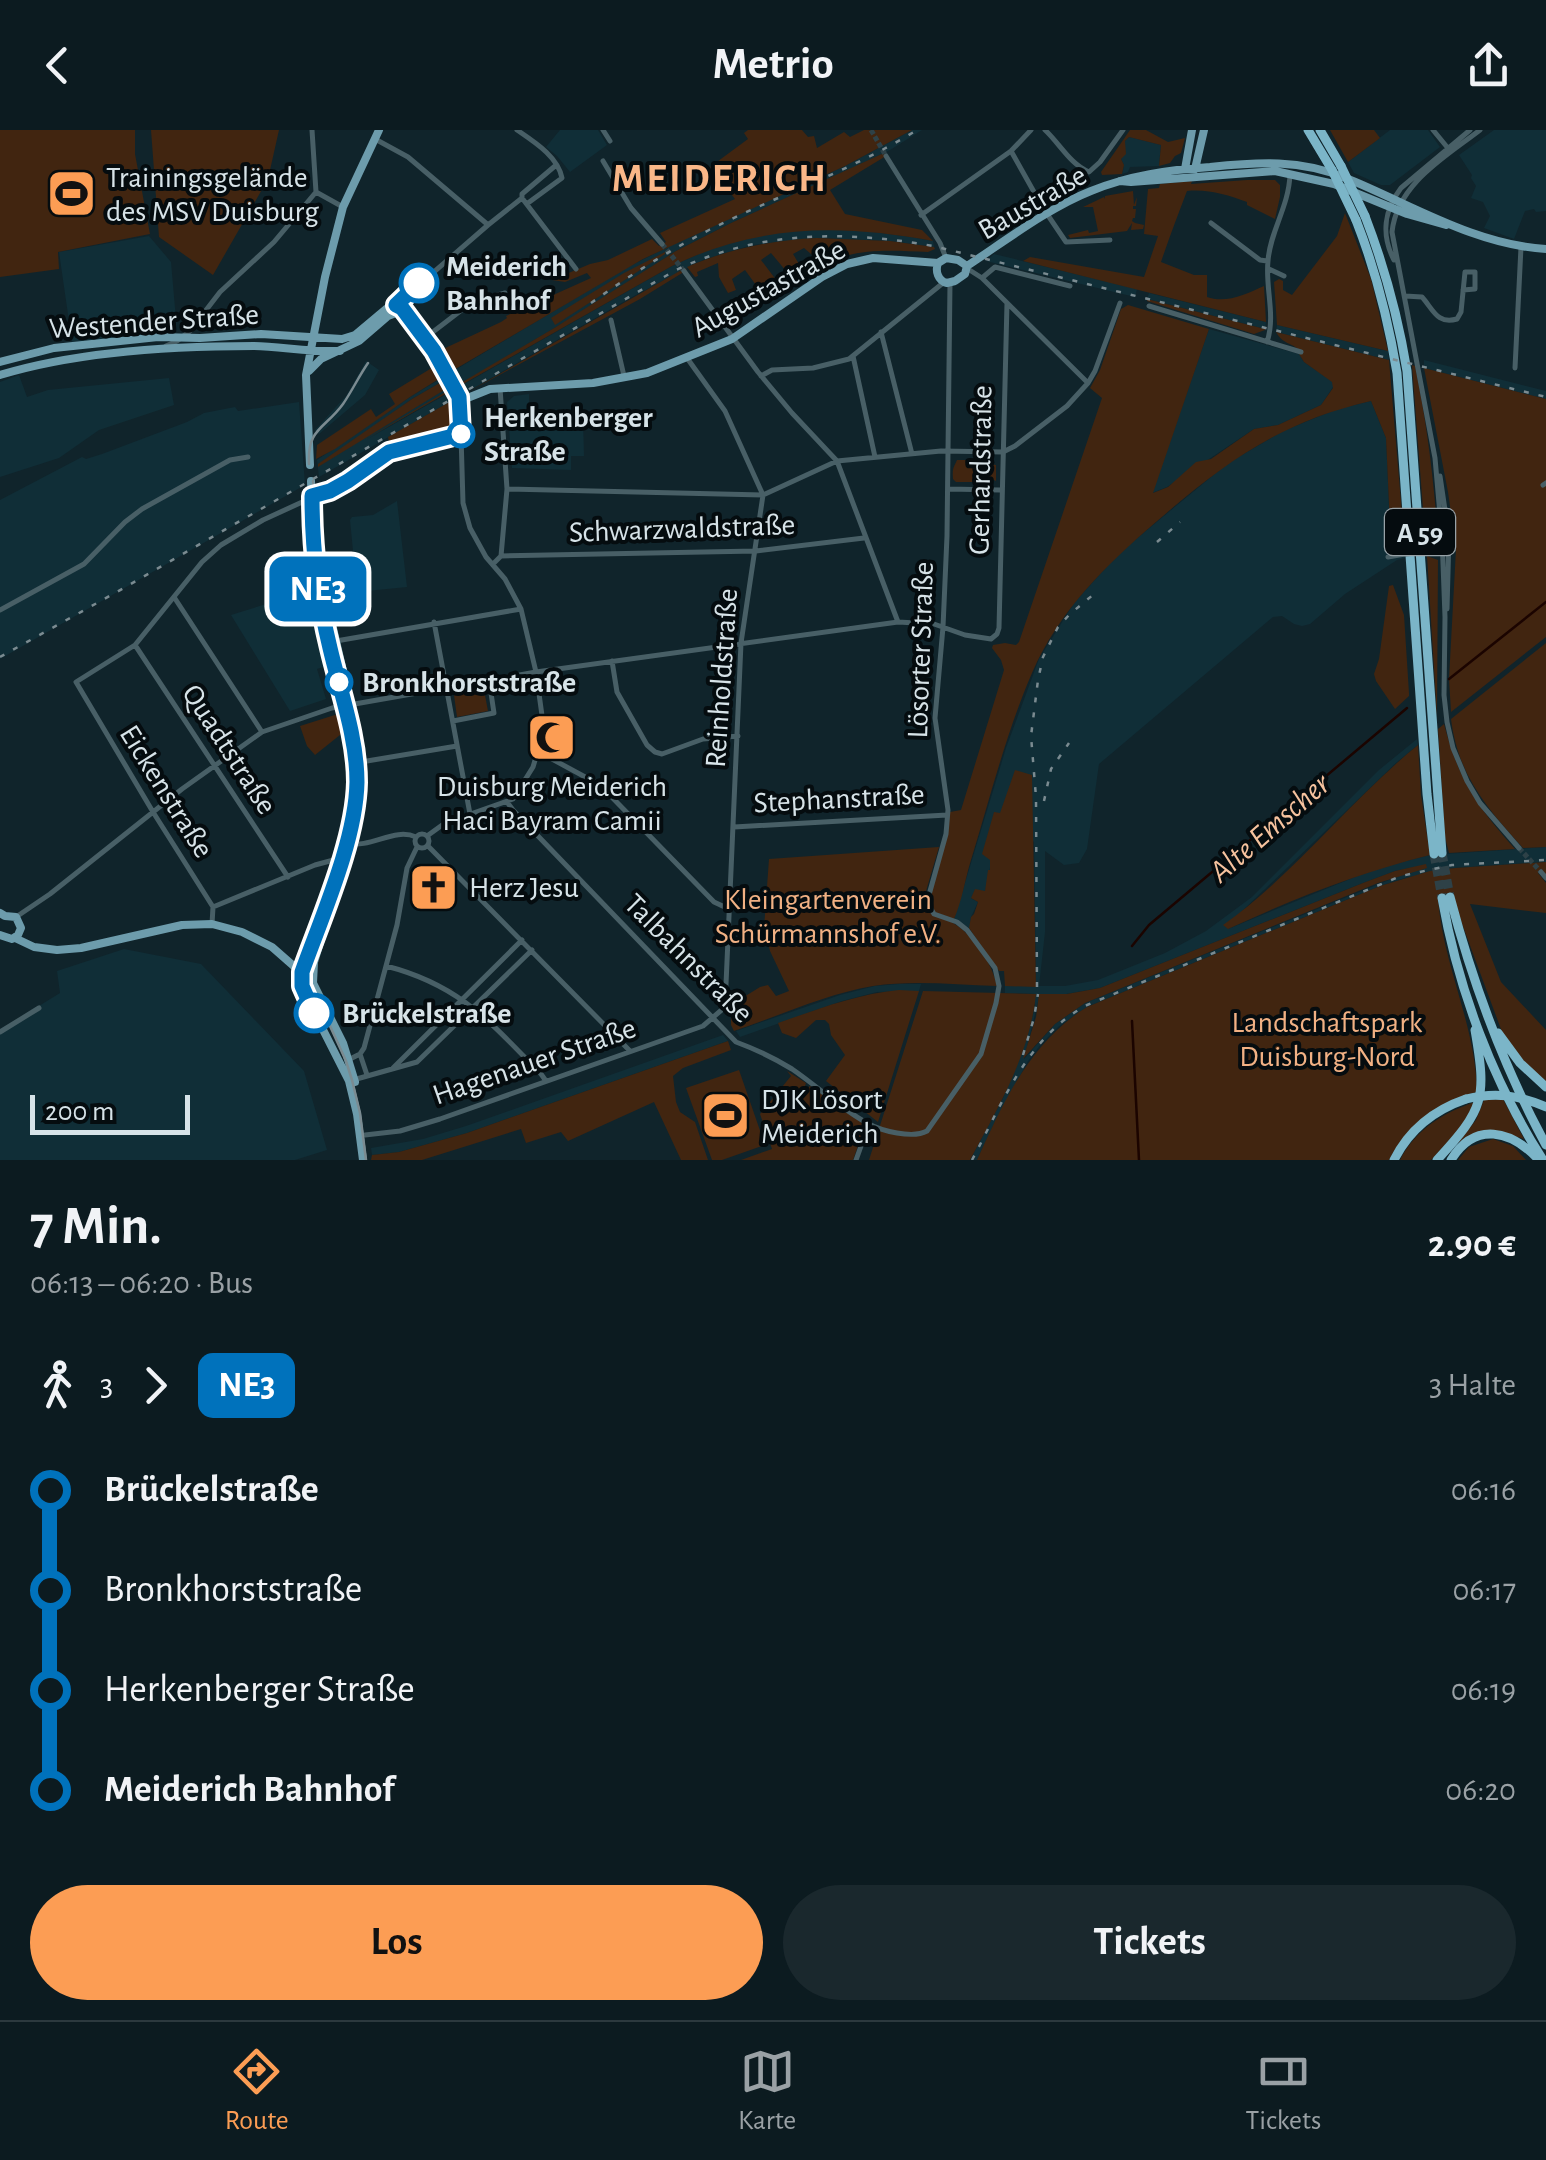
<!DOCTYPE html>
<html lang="de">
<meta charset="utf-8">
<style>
body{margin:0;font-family:"Alegreya Sans",sans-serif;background:#1a282d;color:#f1f3f6;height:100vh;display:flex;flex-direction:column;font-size:38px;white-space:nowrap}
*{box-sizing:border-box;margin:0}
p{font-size:32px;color:#9aa1a5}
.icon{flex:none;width:55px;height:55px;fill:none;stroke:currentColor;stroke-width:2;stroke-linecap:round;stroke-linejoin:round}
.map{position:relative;height:1030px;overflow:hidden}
.panel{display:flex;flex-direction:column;background:#0c1b20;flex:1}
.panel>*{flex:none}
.badge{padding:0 20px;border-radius:15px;font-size:35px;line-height:65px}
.scale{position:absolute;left:30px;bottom:25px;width:160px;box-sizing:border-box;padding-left:10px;border:5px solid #d7e3e8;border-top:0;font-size:28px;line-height:35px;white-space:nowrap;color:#d7e3e8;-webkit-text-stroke:8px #050c0f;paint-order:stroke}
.map>.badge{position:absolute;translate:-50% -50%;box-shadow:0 0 0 5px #fff}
.legs{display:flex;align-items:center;gap:15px;height:110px;padding:0 30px;font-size:32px}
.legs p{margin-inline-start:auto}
.head{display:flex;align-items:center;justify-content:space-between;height:170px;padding:0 30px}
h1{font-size:55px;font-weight:700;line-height:75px}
.action{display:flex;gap:20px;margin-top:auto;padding:20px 30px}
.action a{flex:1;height:115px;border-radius:60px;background:#fc9d54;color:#111;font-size:40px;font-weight:700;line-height:115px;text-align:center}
.action a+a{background:#1a282d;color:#f1f3f6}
ul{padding:0 30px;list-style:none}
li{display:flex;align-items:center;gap:35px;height:100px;font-size:38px}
li i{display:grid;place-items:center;width:15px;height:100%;margin:0 12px;background:currentColor}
li i::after{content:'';width:25px;height:25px;margin:-12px;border:8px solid;border-radius:50%;background:#0c1b20}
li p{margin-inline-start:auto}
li:first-child i{background:linear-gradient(#0000 50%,currentColor 0)}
li:last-child i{background:linear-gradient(currentColor 50%,#0000 0)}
header{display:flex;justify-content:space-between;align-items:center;height:130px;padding:0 30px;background:#0c1b20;font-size:45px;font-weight:700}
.dock{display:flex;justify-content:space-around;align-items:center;height:140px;border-top:2px solid #2c393e;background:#0c1b20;font-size:28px;color:#9aa1a5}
.dock a{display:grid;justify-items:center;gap:5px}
.dock .selected{color:#fc9d54}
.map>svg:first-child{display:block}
</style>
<header><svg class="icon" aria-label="back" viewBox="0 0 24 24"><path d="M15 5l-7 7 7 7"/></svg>Metrio<svg class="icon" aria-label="share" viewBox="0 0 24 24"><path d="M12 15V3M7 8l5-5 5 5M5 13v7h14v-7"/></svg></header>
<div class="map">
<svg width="1546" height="1030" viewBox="0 0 1546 1030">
<rect width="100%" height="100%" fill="#10242b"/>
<path fill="#102e37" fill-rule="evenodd" d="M560 0H598L607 15 570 42 557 26 546 17Z
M912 0H922L890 20 847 41 731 93 676 121 575 186 366 310 672 136 712 118 770 103 816 99 866 101 912 107 933 111 934 117 890 111 817 108 752 115 703 130 632 167 319 347 317 330 410 267 624 139 708 97 845 36ZM455 244 458 251 360 310 358 308 412 269Z
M1390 0H1428L1440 17 1390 55H1381L1354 43 1348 32Z
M1494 0H1546V81L1536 82 1534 79 1525 81 1514 109 1484 98 1490 86 1483 72 1471 68 1476 56 1471 48 1472 45 1459 25Z
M1129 7 1161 15 1159 36 1130 37 1128 42 1122 44 1124 35 1121 29 1125 11Z
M149 106 171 132 177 201 72 212 59 122Z
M994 124 1137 159 1135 167 986 131Z
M1149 163 1266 192 1265 199 1147 169Z
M1277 195 1388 221 1389 230 1276 202Z
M1209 199 1299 224 1304 232 1333 252V257L1321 275 1278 295 1254 299 1167 357 1152 363Z
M1424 230 1546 261V269L1424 238Z
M366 231 379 240 365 265 319 304 315 300 346 266Z
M19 245 27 267 48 260 169 248 174 275 99 300 59 328 0 347V252Z
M529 264V280L532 281V285H557L558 290 583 289 584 326H571V340L512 338 507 272 514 266Z
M1371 271 1386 308 1391 419H1405V428L1397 430 1345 464 1310 494 1302 496 1294 494 1282 486 1273 487 1099 634 1087 719 1079 733 1064 735 1045 721V802L1039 856H1065L1098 850 1165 823 1206 801 1252 767 1379 640 1417 609 1418 615 1397 632 1240 783 1228 799 1360 745 1393 734 1430 725 1546 717V732L1455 738 1405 748 1380 756 1087 877 1058 897 1041 914 1028 931 992 998 977 1030H970L1003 968 1026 909 1035 877V864L1005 863V856H1036L1034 712 1001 684 985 762 971 768 978 772 971 787 970 797 969 798 954 789 1006 618 1039 529 1074 473 1118 424 1228 333 1283 301 1337 279ZM1426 735 1085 873 1055 894 1024 929 1040 864H1066L1100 858 1363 753 1395 741Z
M299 272 305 355 0 529V370L82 327 86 329 102 324 187 292 204 283 235 277 238 281Z
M397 371 407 457 357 462 350 390 352 387 373 385Z
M311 460 330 535 317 539 326 569 290 581 231 485Z
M124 819 201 834 304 941 327 1020 295 1030H0V900L60 863 57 841Z
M899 854H921L919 861 877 862 842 871 740 907 736 901 840 865 875 856Z
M723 905 728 911 467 1003 399 1022 372 1025 371 1018 423 1009 466 996Z"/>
<path fill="#412510" d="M0 0H135V24L150 104 58 122 59 139 0 147Z
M151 0H279L268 49 213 145 159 107Z
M748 0H802L808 7 814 6 817 18 844 2 850 7 864 0H912L845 36 643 129 452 241 441 220 501 192 507 188 506 186 533 174 549 163 551 166 591 148 587 143 565 152 552 150 590 134 608 130 652 109 659 116 666 112 660 103 735 69 710 37 748 9 744 3Z
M1130 0H1146L1168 12 1185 8 1181 23 1175 26 1170 33 1159 36 1161 15 1129 7 1125 11 1126 24 1121 29 1124 35 1122 44 1102 45 1101 42Z
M1330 0H1374L1380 8 1348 32Z
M884 23 886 26 830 60 845 84 922 100 933 111C840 94 759 94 672 136L364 310 556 197 676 121 731 93Z
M1247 50H1275L1280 55V67L1275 89 1247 75V72C1227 65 1209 59 1187 61 1178 85 1169 108 1161 132L1194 145H1207V167C1226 174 1246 164 1264 156L1266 192 1023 131 1030 127 1144 147 1158 106 1144 104 1148 59 1159 58 1160 54 1192 51 1191 54Z
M1133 61 1134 75 1137 67 1136 76H1133V79H1136L1135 88H1133L1132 91 1135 93 1144 95 1143 99 1131 100 1132 93 1127 101 1070 108 1068 105 1088 100 1089 103 1098 101 1093 77H1083L1104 67 1105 69V66Z
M1345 83 1371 149 1388 221 1277 195 1274 152 1279 149 1283 151V160L1292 165 1337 106Z
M817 108 890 111 934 117 935 119 928 122C895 121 867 118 836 129L830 123 818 130 804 118 793 124 802 139 791 147 771 123 761 130 777 151 761 162 745 140 732 149 736 160 728 163 719 147 718 133 697 142 698 146 695 147 687 137C729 119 771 110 817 108Z
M665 122V124L555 195 551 188 624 143Z
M685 138 687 140 640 169 466 263Z
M1147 169 1265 199V200L1254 204 1147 171Z
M1128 175 1209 199 1153 363 1168 357 1196 332 1211 329 1254 299 1278 295 1321 275 1333 258 1332 252 1304 232 1299 224 1301 222C1293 212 1284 216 1276 202L1389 230 1405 419H1391L1386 308 1371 271C1280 292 1225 332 1156 392 1105 436 1059 481 1032 543 1006 603 990 668 971 730 965 749 962 771 954 789L935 782 929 769 950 682 961 680 1004 540 1001 530 992 518 993 515 1005 513 1016 515 1019 512 1102 268 1090 258 1100 240 1121 179Z
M1412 235 1415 236C1427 293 1434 351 1438 409L1431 418H1426Z
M435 236 442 247 410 267 335 319 316 329 317 315 371 279 376 287 395 274 389 264Z
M1424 238 1546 269V507L1451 582 1449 549 1456 419 1448 362Z
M455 244 444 252 447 255 459 251 318 337V334L412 269Z
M453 270 455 295 453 300 397 311 390 315 388 307Z
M957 330H993L990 334 996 335V351L990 348V352H956L953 349C952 338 954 337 957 330Z
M1427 426 1438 430 1437 587Z
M1393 455 1404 485 1409 563V566L1395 579 1376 551 1374 544 1379 529 1389 456Z
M1546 513V717L1523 718C1486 677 1458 645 1451 589Z
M484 560 488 581 457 587 454 565Z
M338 584H342L345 601 315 625 307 616 300 596Z
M1444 594C1459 651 1477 676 1515 719L1449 723 1445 707 1438 599Z
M1418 615 1421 665 1430 725C1361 742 1293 769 1228 799L1223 795C1295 744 1349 671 1418 615Z
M1015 640 1032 645 1036 857 1005 856 1004 841H999L969 798 971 787 974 784 978 772 971 768 975 759 985 761 988 740H990V730L982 724 994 682 1000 683Z
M939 717 924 768V777C931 787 940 787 951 792 973 803 992 833 997 856 956 855 914 850 873 856 826 864 779 886 734 901L731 895V875L760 857 768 855 776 866 789 861 770 821 764 798 769 729Z
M1546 732V744L1538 743 1546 753V783L1470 774 1501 852 1546 900V954L1523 931 1502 902 1458 783 1438 769C1443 835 1476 896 1477 962 1437 972 1408 994 1389 1030H977C1004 971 1030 912 1087 877L1380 756 1430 741 1455 738Z
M1426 734 1427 738 1378 753 1085 873 1055 894 1023 929 1036 887 1039 864H1067L1100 858 1363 753 1395 741Z
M899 860 919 861 878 992 826 951 845 925 831 905 829 894 825 890H816L796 908 782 903 778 893C818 879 857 864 899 860Z
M923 861 1036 864C1030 924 998 978 970 1030H869Z
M728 911 731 920 683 938 673 946 676 972 680 982 695 992 708 1030H681L654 972 568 1011 561 1002 526 1013 521 999 422 1030H371L372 1025 399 1022 467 1003Z
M739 940 765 1015 722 1030H712L686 958Z
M787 941 806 953 805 956 808 958 810 956 862 992 865 996 853 1030H741L772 1019 760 984 791 946Z
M1503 969 1524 1009C1499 1002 1483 997 1458 1013L1476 990 1484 970Z
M1475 972 1462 996 1431 1030H1400C1416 999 1443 983 1475 972Z
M1493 1009 1513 1016 1526 1030H1458L1469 1017Z"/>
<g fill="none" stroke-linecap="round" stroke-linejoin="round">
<path stroke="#1b0400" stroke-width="2.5" d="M1449 549 1546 472
M1132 816 1149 795 1407 578
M1132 891 1139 1030"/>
<path stroke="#2e4147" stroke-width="5" stroke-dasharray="5 2.5" stroke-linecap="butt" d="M871 0 886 26
M662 114 684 141
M1519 718 1541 742"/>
<path stroke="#2e4147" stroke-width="8" stroke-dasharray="8 4" stroke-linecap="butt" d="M444 240 459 267"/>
<path stroke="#2e4147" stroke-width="9" stroke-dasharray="9 4.5" stroke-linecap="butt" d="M1442 723 1450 767
M1434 724 1442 768"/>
<path stroke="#485f66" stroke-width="5" d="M312 0 316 62
M517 0C536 13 558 27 562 48L528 73
M603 0 610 11
M1045 0C1060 14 1070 34 1089 42L1100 32 1123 0
M1433 0 1447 17
M1480 0C1445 27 1397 54 1392 102L1435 328 1442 407 1445 487 1444 565 1447 592 1453 618 1467 651 1480 673 1519 718
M375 9 408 27 487 94
M1011 21 1043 78 1066 112 1110 110
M886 26 940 113 946 128
M603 31 631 78 662 114
M316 62 343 77
M522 68 576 139
M921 85 1011 21 1031 0
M1211 93 1260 130 1267 131
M1394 130C1381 105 1384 80 1401 58L1470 0
M968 139 982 148 1088 253
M1269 139 1284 146
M684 141 758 242 792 283 837 331 898 492
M982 148 995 137 1070 156
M1405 166 1422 167C1433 179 1437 195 1457 189L1461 182 1465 142H1475V159L1463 160
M397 174 488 95 522 68V64L555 36
M1149 176 1301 222
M611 190 624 246
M881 202 912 324
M425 208 472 172 505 163
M1267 212C1276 185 1265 158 1268 131 1270 101 1289 77 1290 44
M166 216 177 211 190 201 220 162 274 112 316 62
M853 226 875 327
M1515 238 1521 117
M761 246 772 240 813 238 849 229 943 153
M1440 346 1449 407 1447 479
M1543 355 1546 353
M507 359 763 365 837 331 941 321 1003 322 1015 316 1067 276 1088 253 1095 241 1120 173
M948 359 1000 360
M501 426 756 421 864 408
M1388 427 1405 424
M493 434 501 426 507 359 500 258
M174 467 262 602
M0 480 84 434 125 392 142 379 230 330 248 327
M434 492 470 684
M336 511 521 479
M135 515 288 747
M612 531 617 562 647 615 655 622 662 624 703 609 738 606
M453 591 494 583 489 550
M539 622 600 655 714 772 729 779
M361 632 457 616
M507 672 513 680 736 912C755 919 774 928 792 939 817 956 841 979 867 993 881 1001 913 1009 927 1001L981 924 996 873 999 856 995 838 967 800 957 792 934 784 927 772 946 704 948 680 935 588 943 497 947 406 950 153
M734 697 947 685
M415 711a7 7 0 1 1 14 0a7 7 0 1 1-14 0Z
M427 706 445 693 513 669 533 637 544 600 536 542 521 479 505 449 486 427 470 398 463 373 460 271
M347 713C371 719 394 697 416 707
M428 716 630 921
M1541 742 1546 748
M213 777 315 735 341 728
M16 787 50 764 182 659 262 602 332 578 536 542 898 492 934 494 965 505 991 509 997 504 999 498 1007 173
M212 794 213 777 153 682 76 552 135 515 202 432 221 415 263 390 348 351 389 322 461 304
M386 836C460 855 490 892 541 944L546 951
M0 902 39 878
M360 924 367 945
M348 930 360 924 364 918 397 795 407 738 417 717
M393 938 522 810
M353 950 417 932 532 820
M365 1005 400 1001 440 989 703 896 725 877 741 513 763 365 725 281 687 228
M856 1030 869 994"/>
<path stroke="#6d9cac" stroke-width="8" d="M1185 39 1192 0
M1195 39 1204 0
M1120 51 1131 52 1275 41 1334 54 1407 84 1446 95
M938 133C935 141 938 151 947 153L955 151 965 144 967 136C1005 111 1050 77 1091 61 1130 45 1169 40 1210 37 1258 32 1300 29 1346 48 1410 74 1475 115 1546 119
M938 133 946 128 958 130 967 136
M0 232 54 218 158 207 200 208 261 204 342 209 355 205 386 179 396 175 401 178 429 215 444 240
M309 241 321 229 359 211 388 186 396 183 405 184
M0 245C79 221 172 216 254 216 283 217 311 222 340 221
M459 267 460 271 490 259 593 253 647 243 732 209 822 147 847 134 873 128 938 133
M310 335 306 245 325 147 343 77 379 0
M311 351 312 382 318 460 351 603 357 648 353 689 301 849 316 886 349 951 357 984 363 1030
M316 369 324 460 354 588 361 635
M340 748 356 694
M0 783 5 786 16 787 21 798 18 805 12 809 0 805
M15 808 34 817 57 820 81 818 182 795 212 794 242 802 272 817 313 853 343 913 355 952
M313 853 314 832 336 761"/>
<path stroke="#7bb5c8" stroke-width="9" d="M1308 0 1332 40
M1320 0 1341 36
M1365 86C1385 138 1398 186 1407 241L1442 723
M1356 90C1376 141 1388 188 1397 243L1427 664 1434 724
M1450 767C1473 854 1503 936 1546 1015
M1442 768C1458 859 1493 952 1543 1030
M1498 903 1520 933 1546 957
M1394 1030C1409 1000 1434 980 1466 969
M1437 1030C1484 979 1487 969 1475 900
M1451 1030C1475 991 1511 1000 1539 1030"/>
<path stroke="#7b8b91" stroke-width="2.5" d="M309 334C307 298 325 299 343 274 352 261 359 246 368 233
M313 351 323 462 350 577 359 647 351 709 315 819 308 848 346 931 352 950 360 983 366 1030"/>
<path stroke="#7b8b91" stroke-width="2.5" stroke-dasharray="5 10" stroke-linecap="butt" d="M591 173C629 146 668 121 709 100 778 65 851 41 917 0
M1157 412 1180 392
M0 527 115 463 676 140C758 101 845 100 933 116L1546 267
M1044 671 1051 639 1069 613
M1037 857 1036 667 1031 606 1038 550 1043 527 1058 497 1070 484 1094 464
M1023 925 1034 888 1038 864
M972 1030C1002 974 1027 907 1087 875L1401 746 1452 735 1546 730"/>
<path stroke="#485f66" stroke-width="5" d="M1405 424 1427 422"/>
<path stroke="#7bb5c8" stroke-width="9" d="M1341 36 1365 86
M1332 40 1356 90
M1466 969C1495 962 1519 965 1546 977"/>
</g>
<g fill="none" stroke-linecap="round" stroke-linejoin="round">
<defs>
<path id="line-1" d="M314 883 302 856V842C322 786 356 710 357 652 357 607 340 561 330 518 318 469 312 417 312 366L330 361 348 351 389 322 461 304 459 267 434 221 402 178 396 175 419 153"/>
</defs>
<use href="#line-1" stroke="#fff" stroke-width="22"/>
<use href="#line-1" stroke="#0072bc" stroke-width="15"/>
</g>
<defs>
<symbol id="stadium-square" viewBox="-11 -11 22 22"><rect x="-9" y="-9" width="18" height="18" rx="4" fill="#fc9d54" stroke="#050c0f"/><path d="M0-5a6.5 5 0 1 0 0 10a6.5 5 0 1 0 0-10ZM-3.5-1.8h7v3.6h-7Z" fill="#111"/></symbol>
<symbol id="mosque-square" viewBox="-11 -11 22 22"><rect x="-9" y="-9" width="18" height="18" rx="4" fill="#fc9d54" stroke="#050c0f"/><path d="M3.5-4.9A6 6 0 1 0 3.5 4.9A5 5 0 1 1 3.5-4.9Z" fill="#111"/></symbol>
<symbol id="church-square" viewBox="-11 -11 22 22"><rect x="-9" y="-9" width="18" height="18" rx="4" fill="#fc9d54" stroke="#050c0f"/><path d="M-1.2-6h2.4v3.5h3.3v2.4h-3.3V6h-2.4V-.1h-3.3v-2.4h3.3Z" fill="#111"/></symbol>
</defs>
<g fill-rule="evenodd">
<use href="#stadium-square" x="44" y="36" width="55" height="55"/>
<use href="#mosque-square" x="524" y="580" width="55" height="55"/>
<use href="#church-square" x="406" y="730" width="55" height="55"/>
<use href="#stadium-square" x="698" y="958" width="55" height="55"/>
</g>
<g fill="#fff" stroke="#0072bc" stroke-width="5">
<circle cx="419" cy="153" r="18"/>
<circle cx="461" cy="304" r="12"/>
<circle cx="339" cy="552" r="12"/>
<circle cx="314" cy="883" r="18"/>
</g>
<g text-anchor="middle" stroke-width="8" stroke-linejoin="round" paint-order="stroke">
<rect fill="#050c0f" stroke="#98a2a7" stroke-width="2.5" x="1385" y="379" width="70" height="46" rx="8"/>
<g font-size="28" font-weight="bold" fill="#d7e3e8">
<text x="1420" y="412">A 59</text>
</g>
<g font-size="30" fill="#d7e3e8" stroke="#050c0f" text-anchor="start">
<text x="106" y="57">Trainingsgelände<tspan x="106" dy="34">des MSV Duisburg</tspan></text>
<text x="552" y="666" text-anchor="middle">Duisburg Meiderich<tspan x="552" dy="34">Haci Bayram Camii</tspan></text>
<text x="469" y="767">Herz Jesu</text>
<text x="761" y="979">DJK Lösort<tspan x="761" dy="34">Meiderich</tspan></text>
</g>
<g font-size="30" fill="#d7e3e8" stroke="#050c0f">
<text transform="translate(1032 72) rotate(-30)" y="10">Baustraße</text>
<text transform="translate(768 158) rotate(-29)" y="10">Augustastraße</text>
<text transform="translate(154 191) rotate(-4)" y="10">Westender Straße</text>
<text transform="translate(980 340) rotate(-89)" y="10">Gerhardstraße</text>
<text transform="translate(682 398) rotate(-2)" y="10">Schwarzwaldstraße</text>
<text transform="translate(920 520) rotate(-88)" y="10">Lösorter Straße</text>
<text transform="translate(721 548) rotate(-86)" y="10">Reinholdstraße</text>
<text transform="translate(230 619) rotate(57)" y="10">Quadtstraße</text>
<text transform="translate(167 661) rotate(58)" y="10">Eickenstraße</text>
<text transform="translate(839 668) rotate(-3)" y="10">Stephanstraße</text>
<text transform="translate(689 828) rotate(45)" y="10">Talbahnstraße</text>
<text transform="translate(534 931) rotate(-19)" y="10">Hagenauer Straße</text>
</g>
<g font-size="30" font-weight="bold" fill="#d7e3e8" stroke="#050c0f" text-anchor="start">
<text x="446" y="146">Meiderich<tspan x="446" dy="34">Bahnhof</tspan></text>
<text x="484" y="297">Herkenberger<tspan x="484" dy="34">Straße</tspan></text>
<text x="362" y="562">Bronkhorststraße</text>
<text x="342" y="893">Brückelstraße</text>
</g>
<g font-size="30" fill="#f1b184" stroke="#050c0f">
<text x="828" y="779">Kleingartenverein<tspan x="828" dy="34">Schürmannshof e.V.</tspan></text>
<text x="1327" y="902">Landschaftspark<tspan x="1327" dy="34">Duisburg-Nord</tspan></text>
</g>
<g font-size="32" font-style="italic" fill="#f6c29e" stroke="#050c0f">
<text transform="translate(1269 697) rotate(-41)" y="11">Alte Emscher</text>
</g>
<g font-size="40" font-weight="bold" letter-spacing="2.5" fill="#fab788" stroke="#050c0f">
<text x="720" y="61">MEIDERICH</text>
</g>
</g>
</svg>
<div class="scale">200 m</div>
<b class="badge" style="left:318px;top:459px;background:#0072bc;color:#fff">NE3</b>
</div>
<section class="panel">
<div class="head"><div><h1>7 Min.</h1><p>06:13 – 06:20 · Bus</p></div><b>2.90 €</b></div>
<div class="legs"><svg class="icon" aria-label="walk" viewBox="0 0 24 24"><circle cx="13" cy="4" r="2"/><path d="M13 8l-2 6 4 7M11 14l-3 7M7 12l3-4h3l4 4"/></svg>3<svg class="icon" aria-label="forward" viewBox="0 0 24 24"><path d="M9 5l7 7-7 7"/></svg><b class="badge" style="background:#0072bc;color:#fff">NE3</b><p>3 Halte</p></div>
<ul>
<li><i style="color:#0072bc"></i><b>Brückelstraße</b><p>06:16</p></li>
<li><i style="color:#0072bc"></i><span>Bronkhorststraße</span><p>06:17</p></li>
<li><i style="color:#0072bc"></i><span>Herkenberger Straße</span><p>06:19</p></li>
<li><i style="color:#0072bc"></i><b>Meiderich Bahnhof</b><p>06:20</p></li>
</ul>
<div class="action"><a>Los</a><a>Tickets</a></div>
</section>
<nav class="dock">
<a class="selected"><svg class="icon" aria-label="directions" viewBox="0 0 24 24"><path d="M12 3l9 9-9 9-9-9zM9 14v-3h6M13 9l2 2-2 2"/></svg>Route</a>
<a><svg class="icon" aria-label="map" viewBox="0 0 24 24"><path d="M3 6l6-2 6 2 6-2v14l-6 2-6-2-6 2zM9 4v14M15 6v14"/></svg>Karte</a>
<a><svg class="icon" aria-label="tickets" viewBox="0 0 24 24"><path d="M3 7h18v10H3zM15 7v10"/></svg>Tickets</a>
</nav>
